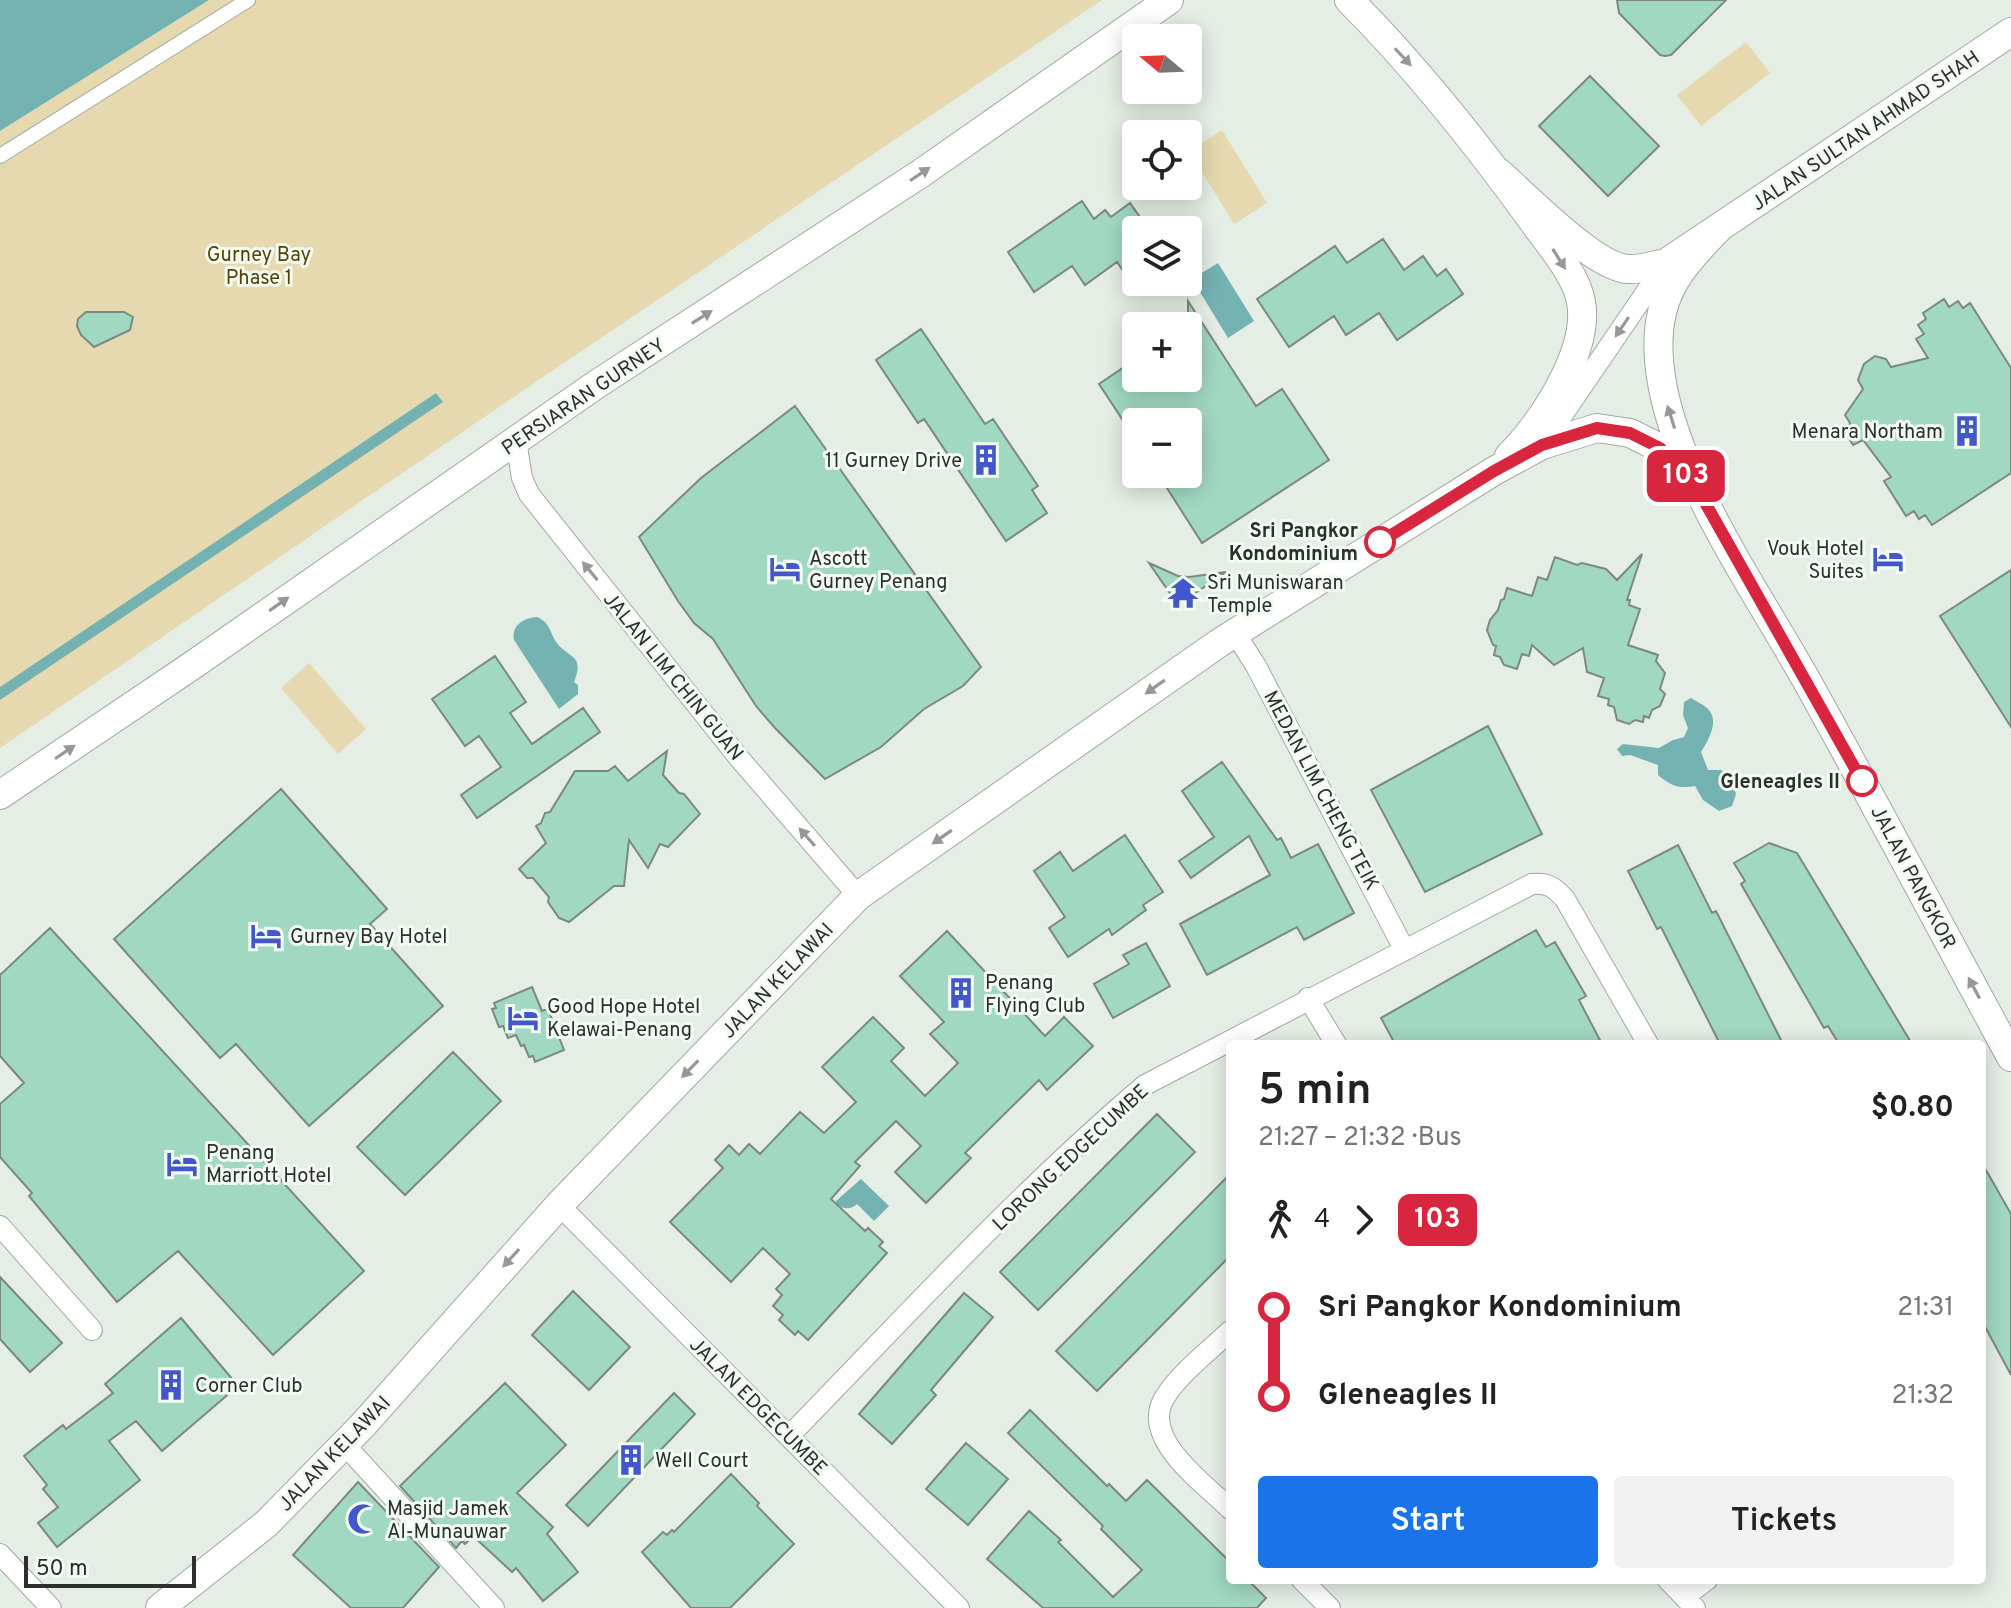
<!DOCTYPE html>
<meta charset="utf-8">
<style>
body{margin:0;font-family:Overpass,sans-serif;background:#f2f2f2;color:#222;height:100vh;display:flex;flex-direction:column;font-size:30px;white-space:nowrap}
*{box-sizing:border-box;margin:0}
p{font-size:26px;color:#767676}
.icon{flex:none;width:44px;height:44px;fill:none;stroke:currentColor;stroke-width:2;stroke-linecap:round;stroke-linejoin:round}
.map{position:relative;flex:1;overflow:hidden}
.sheet{position:absolute;left:1226px;top:1040px;width:760px;height:544px;display:flex;flex-direction:column;background:#fff;border-radius:8px;box-shadow:0 4px 20px #0003}
.sheet>*{flex:none}
.badge{padding:0 16px;border-radius:12px;font-size:28px;line-height:52px}
.needle{width:52px;rotate:289deg}
.controls{position:absolute;left:1122px;top:24px;display:grid;gap:16px}
.controls a{display:grid;place-items:center;width:80px;height:80px;border-radius:8px;background:#fff;box-shadow:0 4px 20px #0003;font-size:40px}
.scale{position:absolute;left:24px;bottom:20px;width:172px;box-sizing:border-box;padding-left:8px;border:4px solid #2c302c;border-top:0;font-size:22px;line-height:28px;white-space:nowrap;color:#2c302c;-webkit-text-stroke:6px #f2fbf1;paint-order:stroke}
.map>.badge{position:absolute;translate:-50% -50%;box-shadow:0 0 0 4px #fff}
.legs{display:flex;align-items:center;gap:12px;height:88px;padding:0 32px;font-size:26px}
.legs p{margin-inline-start:auto}
.overview{display:flex;align-items:center;justify-content:space-between;height:136px;padding:0 32px}
h1{font-size:44px;font-weight:600;line-height:60px}
.button{display:flex;gap:16px;margin-top:auto;padding:16px 32px}
.button a{flex:1;height:92px;border-radius:8px;background:#1a73e8;color:#fff;font-size:32px;font-weight:600;line-height:92px;text-align:center}
.button a+a{background:#f2f2f2;color:#222}
ul{padding:0 32px;list-style:none}
li{display:flex;align-items:center;gap:28px;height:88px;font-size:30px}
li i{display:grid;place-items:center;width:12px;height:100%;margin:0 10px;background:currentColor}
li i::after{content:'';width:20px;height:20px;margin:-10px;border:6px solid;border-radius:50%;background:#fff}
li p{margin-inline-start:auto}
li:first-child i{background:linear-gradient(#0000 50%,currentColor 0)}
li:last-child i{background:linear-gradient(currentColor 50%,#0000 0)}
.map>svg:first-child{display:block}
</style>
<div class="map">
<svg width="2011" height="1608" viewBox="0 0 2011 1608">
<rect width="100%" height="100%" fill="#e4eee4"/>
<path fill="#e7d9af" d="M209 0H1102L546 375 0 748V131Z
M1746 42 1770 73 1701 126 1677 95Z
M1222 130 1267 203 1234 224 1189 151Z
M309 663 366 729 338 754 281 688Z"/>
<path fill="#74b2b1" d="M0 0H209L0 131Z
M1218 263 1254 321 1228 338 1192 279Z
M436 393 443 402 0 700V687Z
M537 617C551 623 549 632 557 643 569 659 585 654 574 682L578 685V694L559 709 514 640C511 625 524 618 537 617Z
M1691 698C1696 701 1704 705 1708 709 1720 721 1708 741 1701 752L1708 770H1721L1731 776 1736 794 1732 806 1719 811 1703 800 1695 786C1679 789 1671 786 1658 775V765L1630 755 1622 756 1617 749 1623 744 1659 748 1673 740 1684 737 1688 728 1683 715 1684 702Z
M861 1179 889 1206 874 1221 857 1204C850 1210 845 1209 836 1205V1201Z"/>
<path fill="#a1d8c2" stroke="#7c8883" stroke-width="2" d="M1617 0H1726L1671 55 1665 56 1660 55 1619 13Z
M1590 76 1659 146 1608 196 1539 126Z
M1082 201 1094 219 1105 210 1111 217 1130 203 1149 230H1136V290L1117 262 1085 285 1072 266 1034 292 1008 252Z
M1383 239 1404 270 1423 256 1437 276 1446 269 1463 294 1397 340 1379 313 1346 335 1334 316 1289 347 1257 299 1335 246 1347 263Z
M1944 299 1949 307 1958 301 1963 308 1970 303 2011 368V473L1932 525 1925 515 1919 519 1914 511 1906 516 1884 481 1891 477 1863 440 1853 445 1846 434 1850 423 1845 415 1863 389 1858 380 1864 364 1875 356 1886 359 1891 367 1928 358 1916 339 1924 334 1918 325 1926 319 1923 313Z
M1188 301 1256 406 1282 389 1329 460 1202 543 1158 474H1188V422H1124L1099 384 1136 359V378H1188Z
M86 312H124L133 317 130 330 94 347 81 335 77 326 78 319Z
M921 329 985 424 993 419 1038 486 1032 490 1047 513 1006 541 924 419 918 423 876 360Z
M795 406 981 667 963 686 924 709 881 747 825 779 775 728 756 706 713 639 694 623 678 601 639 537 701 478Z
M1642 554 1627 600H1630L1629 605 1640 609 1628 645 1658 655 1656 661 1665 673 1660 689 1665 694 1660 706 1652 710 1649 718 1644 716 1643 722 1635 720 1629 724 1617 720 1614 707 1608 705 1609 699 1598 696 1604 678 1587 672 1583 648 1554 665 1532 645 1529 656 1522 654 1517 669 1504 665 1500 657 1494 655 1496 646 1493 645 1487 630 1490 620 1498 610 1501 600 1504 599 1507 588 1532 596 1538 577 1547 580 1555 557 1577 565 1582 563 1606 569 1617 580Z
M1149 563 1178 576 1189 577 1226 572 1178 605Z
M2011 570V727L1940 616Z
M495 656 526 702 510 713 532 744 583 708 600 732 477 818 461 795 501 767 479 736 465 746 432 699Z
M1488 726 1542 834 1425 892 1371 790Z
M667 751 663 775 679 793 684 794 700 814 668 847 660 844 648 868 629 840 624 886H614L569 922 559 918 548 902 549 897 533 878H527L519 869 546 843 536 826 541 823 545 813 550 812 575 771H608L615 766 628 781Z
M1222 762 1277 840 1281 838 1291 858 1318 844 1354 913 1304 940 1297 927 1207 975 1180 924 1270 875 1249 836 1191 878 1179 861 1214 837 1182 791Z
M281 789 387 909 370 924 443 1006 309 1126 236 1044 220 1058 114 939Z
M1125 835 1163 892 1143 905 1146 910 1112 935 1109 929 1068 957 1049 928 1065 917 1034 871 1060 852 1073 871Z
M1769 843 1797 853 1912 1044H1839L1828 1026 1824 1028 1741 884 1745 881 1734 863Z
M1678 845 1712 913 1716 911 1783 1044H1720L1661 927 1657 929 1628 871Z
M50 928 364 1271 273 1355 178 1251 117 1302 29 1196 32 1193 0 1157V1104L24 1083 0 1056V975Z
M1536 930 1546 947 1555 942 1586 996 1579 1000 1602 1044H1395L1381 1018Z
M947 931 1045 1036 1064 1017 1093 1046 1047 1090 1039 1080 965 1153 971 1158 926 1203 895 1172 921 1146 896 1121 855 1162 860 1166 831 1199 865 1231 868 1228 883 1242 879 1246 887 1253 808 1340 798 1331 795 1335 779 1320 783 1315 773 1306 782 1295 776 1289 790 1274 763 1248 731 1282 670 1222 723 1168 715 1160 729 1145 739 1155 749 1144 760 1154 800 1112 824 1133 856 1102 822 1067 873 1017 904 1048 891 1061 925 1096 958 1063 930 1034 944 1022 900 976Z
M1146 943 1170 986 1113 1018 1094 984 1129 964 1123 955Z
M532 987 542 1011 548 1009 564 1050 535 1062 533 1056 529 1057 524 1045 521 1046 516 1035 508 1038 503 1026 499 1027 492 1009 496 1008 494 1003Z
M453 1052 501 1101 405 1195 357 1147Z
M1157 1114 1195 1152 1038 1310 1000 1272Z
M1982 1163 2011 1214V1375L1982 1321Z
M1230 1174V1256L1097 1391 1056 1351Z
M0 1277 62 1343 30 1372 0 1339Z
M573 1291 630 1347 589 1390 532 1335Z
M964 1293 993 1317 931 1390 936 1395 892 1444 859 1414Z
M181 1318 238 1386 162 1451 136 1421 109 1441 140 1480 57 1547 38 1523 58 1507 43 1489 47 1485 24 1456 63 1425 66 1429 113 1393 105 1384Z
M505 1383 566 1445 517 1493 553 1527 547 1534 578 1572 543 1601 516 1568 512 1572 473 1536 465 1544 462 1541 456 1548 400 1486Z
M674 1393 695 1414 588 1526 566 1505Z
M1030 1410 1107 1486 1109 1484 1126 1501 1147 1480 1230 1562V1580H1248L1266 1598 1257 1608H1043L987 1559 1029 1511 1061 1540 1058 1542 1113 1597 1142 1570 1101 1529 1103 1526 1008 1433Z
M966 1443 1008 1479 968 1525 926 1489Z
M731 1474 759 1503 757 1506 794 1544 730 1608H691L642 1552 663 1532 667 1535 672 1530 674 1532Z
M358 1482 439 1567 403 1608H351L293 1555Z"/>
<g fill="none" stroke-linecap="round" stroke-linejoin="round">
<defs>
<path id="pedestrian" d="M0 156 248 0"/>
<path id="minor" d="M516 441 522 478 529 494 739 758 858 896
M1542 445 1666 263
M1235 633 1256 666 1404 949
M1308 998 1336 1044
M559 1205 959 1608
M0 1226 92 1330
M1230 1331C1211 1349 1178 1375 1165 1397 1139 1438 1203 1482 1230 1509
M789 1436C905 1317 1018 1193 1145 1085L1532 884C1548 882 1555 888 1565 899L1648 1044
M344 1444 494 1608
M0 1554 51 1608
M1302 1580 1330 1608
M1668 1580 1695 1608
M1684 1597 1707 1580"/>
<path id="secondary" d="M1349 0C1418 69 1478 145 1535 224 1550 245 1577 276 1581 302 1590 350 1542 424 1509 456
M1498 172C1526 196 1595 268 1628 269 1640 270 1654 265 1666 263L2011 32
M1719 228C1678 270 1654 297 1659 360 1667 466 1757 591 1808 683 1877 807 1943 932 2011 1057
M0 795 190 667 597 384 920 174 1169 0
M160 1608 266 1524 363 1425 559 1205 858 896 1219 643 1494 471 1542 445 1597 428 1630 433 1660 448 1698 490"/>
</defs>
<use href="#pedestrian" stroke="#a1aaa0" stroke-width="16"/>
<use href="#minor" stroke="#a1aaa0" stroke-width="22"/>
<use href="#secondary" stroke="#a1aaa0" stroke-width="30"/>
<use href="#pedestrian" stroke="#fff" stroke-width="14"/>
<use href="#minor" stroke="#fff" stroke-width="20"/>
<use href="#secondary" stroke="#fff" stroke-width="28"/>
</g>
<defs><path id="oneway-solid" d="M-6-.8H1V-3.2L6.5 0L1 3.2V.8H-6Z" transform="scale(2)"/></defs>
<g fill="#969896">
<use href="#oneway-solid" transform="translate(1403 57) rotate(47)"/>
<use href="#oneway-solid" transform="translate(920 174) rotate(-34)"/>
<use href="#oneway-solid" transform="translate(1559 259) rotate(58)"/>
<use href="#oneway-solid" transform="translate(702 317) rotate(-32)"/>
<use href="#oneway-solid" transform="translate(1622 327) rotate(124)"/>
<use href="#oneway-solid" transform="translate(1671 417) rotate(-108)"/>
<use href="#oneway-solid" transform="translate(590 571) rotate(-129)"/>
<use href="#oneway-solid" transform="translate(279 604) rotate(-35)"/>
<use href="#oneway-solid" transform="translate(1155 687) rotate(145)"/>
<use href="#oneway-solid" transform="translate(65 752) rotate(-34)"/>
<use href="#oneway-solid" transform="translate(807 837) rotate(-131)"/>
<use href="#oneway-solid" transform="translate(942 837) rotate(145)"/>
<use href="#oneway-solid" transform="translate(1974 988) rotate(-118)"/>
<use href="#oneway-solid" transform="translate(690 1069) rotate(134)"/>
<use href="#oneway-solid" transform="translate(511 1258) rotate(132)"/>
</g>
<g fill="none" stroke-linecap="round" stroke-linejoin="round">
<defs>
<path id="line-1" d="M1380 542 1494 471 1542 445 1597 428 1630 433 1660 448 1698 490 1862 781"/>
</defs>
<use href="#line-1" stroke="#fff" stroke-width="18"/>
<use href="#line-1" stroke="#d7263d" stroke-width="12"/>
</g>
<defs>
<symbol id="building-bare" viewBox="-9 -9 18 18"><path d="M-4-6H4V6H1V3H-1V6H-4ZM-2.5-4.3h1.7v1.8h-1.7ZM.8-4.3h1.7v1.8H.8ZM-2.5-1h1.7V.8h-1.7ZM.8-1h1.7V.8H.8Z" fill="#4356ca" stroke="#f2fbf1" stroke-width="2.5" paint-order="stroke"/></symbol>
<symbol id="hotel-bare" viewBox="-9 -9 18 18"><path d="M-6-4.5h1.5V1H6V5H4.5V3h-9V5H-6ZM-4 0a1.8 1.8 0 1 1 3.6 0ZM.5 0V-2.5h3Q6-2.5 6 0Z" fill="#4356ca" stroke="#f2fbf1" stroke-width="2.5" paint-order="stroke"/></symbol>
<symbol id="temple-bare" viewBox="-9 -9 18 18"><path d="M0-6L5-2H3V0L6.5 2.5H4V6H1.5V3h-3V6H-4V2.5H-6.5L-3 0V-2H-5Z" fill="#4356ca" stroke="#f2fbf1" stroke-width="2.5" paint-order="stroke"/></symbol>
<symbol id="mosque-bare" viewBox="-9 -9 18 18"><path d="M3.5-4.9A6 6 0 1 0 3.5 4.9A5 5 0 1 1 3.5-4.9Z" fill="#4356ca" stroke="#f2fbf1" stroke-width="2.5" paint-order="stroke"/></symbol>
</defs>
<g fill-rule="evenodd">
<use href="#building-bare" x="1945" y="409" width="44" height="44"/>
<use href="#building-bare" x="964" y="438" width="44" height="44"/>
<use href="#hotel-bare" x="1866" y="537" width="44" height="44"/>
<use href="#hotel-bare" x="763" y="547" width="44" height="44"/>
<use href="#temple-bare" x="1161" y="571" width="44" height="44"/>
<use href="#hotel-bare" x="244" y="914" width="44" height="44"/>
<use href="#building-bare" x="939" y="971" width="44" height="44"/>
<use href="#hotel-bare" x="501" y="996" width="44" height="44"/>
<use href="#hotel-bare" x="160" y="1142" width="44" height="44"/>
<use href="#building-bare" x="149" y="1363" width="44" height="44"/>
<use href="#building-bare" x="609" y="1438" width="44" height="44"/>
<use href="#mosque-bare" x="341" y="1497" width="44" height="44"/>
</g>
<g fill="#fff" stroke="#d7263d" stroke-width="4">
<circle cx="1380" cy="542" r="14"/>
<circle cx="1862" cy="781" r="14"/>
</g>
<g text-anchor="middle" stroke-width="6" stroke-linejoin="round" paint-order="stroke">
<g font-size="20" fill="#2c302c" stroke="#f2fbf1">
<text transform="translate(1865 130) rotate(-34)" y="7">JALAN SULTAN AHMAD SHAH</text>
<text transform="translate(583 396) rotate(-34)" y="7">PERSIARAN GURNEY</text>
<text transform="translate(674 676) rotate(51)" y="7">JALAN LIM CHIN GUAN</text>
<text transform="translate(1322 790) rotate(62)" y="7">MEDAN LIM CHENG TEIK</text>
<text transform="translate(1914 877) rotate(62)" y="7">JALAN PANGKOR</text>
<text transform="translate(777 980) rotate(-46)" y="7">JALAN KELAWAI</text>
<text transform="translate(1070 1157) rotate(-43)" y="7">LORONG EDGECUMBE</text>
<text transform="translate(759 1406) rotate(45)" y="7">JALAN EDGECUMBE</text>
<text transform="translate(334 1453) rotate(-46)" y="7">JALAN KELAWAI</text>
</g>
<g font-size="20" fill="#534307" stroke="#f2fbf1">
<text x="259" y="261">Gurney Bay<tspan x="259" dy="23">Phase 1</tspan></text>
</g>
<g font-size="20" fill="#2c302c" stroke="#f2fbf1" text-anchor="start">
<text x="1943" y="438" text-anchor="end">Menara Northam</text>
<text x="962" y="467" text-anchor="end">11 Gurney Drive</text>
<text x="1864" y="555" text-anchor="end">Vouk Hotel<tspan x="1864" dy="23">Suites</tspan></text>
<text x="809" y="565">Ascott<tspan x="809" dy="23">Gurney Penang</tspan></text>
<text x="1207" y="589">Sri Muniswaran<tspan x="1207" dy="23">Temple</tspan></text>
<text x="290" y="943">Gurney Bay Hotel</text>
<text x="985" y="989">Penang<tspan x="985" dy="23">Flying Club</tspan></text>
<text x="547" y="1013">Good Hope Hotel<tspan x="547" dy="23">Kelawai-Penang</tspan></text>
<text x="206" y="1159">Penang<tspan x="206" dy="23">Marriott Hotel</tspan></text>
<text x="195" y="1392">Corner Club</text>
<text x="655" y="1467">Well Court</text>
<text x="387" y="1515">Masjid Jamek<tspan x="387" dy="23">Al-Munauwar</tspan></text>
</g>
<g font-size="20" font-weight="bold" fill="#2c302c" stroke="#f2fbf1" text-anchor="end">
<text x="1358" y="537">Sri Pangkor<tspan x="1358" dy="23">Kondominium</tspan></text>
<text x="1840" y="788">Gleneagles II</text>
</g>
</g>
</svg>
<div class="controls">
<a><svg class="needle" viewBox="-14 -14 28 28"><path d="M0-13l5 13h-10z" fill="#e53935"/><path d="M0 13l5-13h-10z" fill="#767676"/></svg></a>
<a><svg class="icon" aria-label="locate" viewBox="0 0 24 24"><circle cx="12" cy="12" r="6"/><path d="M12 2v4M12 18v4M2 12h4M18 12h4"/></svg></a>
<a><svg class="icon" aria-label="layers" viewBox="0 0 24 24"><path d="M12 4l9 5-9 5-9-5zM3 14l9 5 9-5"/></svg></a>
<a>+</a>
<a>−</a>
</div>
<div class="scale">50 m</div>
<b class="badge" style="left:1686px;top:476px;background:#d7263d;color:#fff">103</b>
<section class="sheet">
<div class="overview"><div><h1>5 min</h1><p>21:27 – 21:32 · Bus</p></div><b>$0.80</b></div>
<div class="legs"><svg class="icon" aria-label="walk" viewBox="0 0 24 24"><circle cx="13" cy="4" r="2"/><path d="M13 8l-2 6 4 7M11 14l-3 7M7 12l3-4h3l4 4"/></svg>4<svg class="icon" aria-label="forward" viewBox="0 0 24 24"><path d="M9 5l7 7-7 7"/></svg><b class="badge" style="background:#d7263d;color:#fff">103</b></div>
<ul>
<li><i style="color:#d7263d"></i><b>Sri Pangkor Kondominium</b><p>21:31</p></li>
<li><i style="color:#d7263d"></i><b>Gleneagles II</b><p>21:32</p></li>
</ul>
<div class="button"><a>Start</a><a>Tickets</a></div>
</section>
</div>
